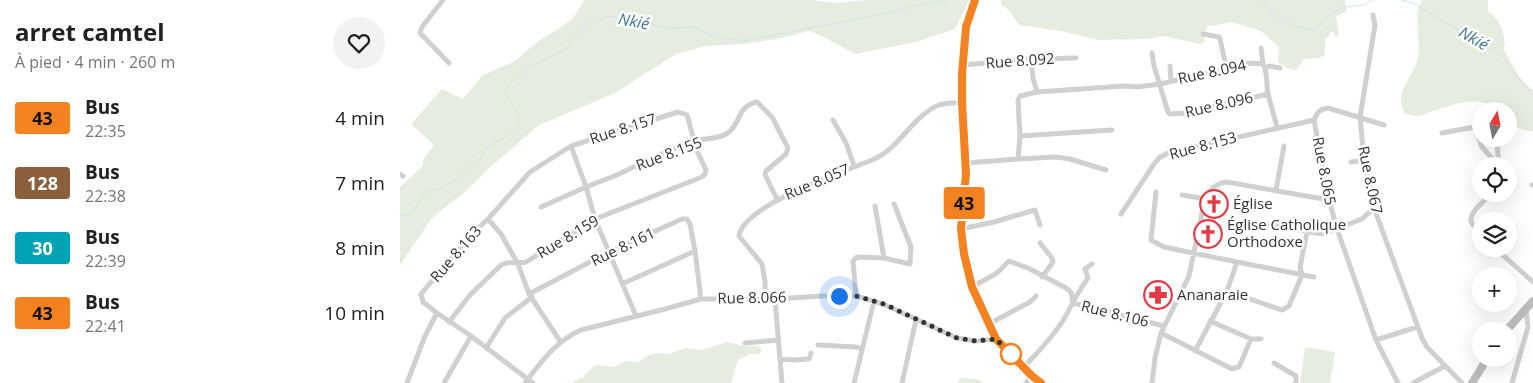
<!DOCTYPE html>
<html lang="fr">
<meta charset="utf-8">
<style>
body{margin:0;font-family:"Open Sans",sans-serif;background:#f2f2f2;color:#202124;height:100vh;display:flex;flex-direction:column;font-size:19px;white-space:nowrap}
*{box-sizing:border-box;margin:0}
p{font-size:16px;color:#757577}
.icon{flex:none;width:28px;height:28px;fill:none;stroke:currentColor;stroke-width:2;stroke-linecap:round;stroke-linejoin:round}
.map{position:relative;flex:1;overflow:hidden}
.details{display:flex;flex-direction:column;background:#fff;width:400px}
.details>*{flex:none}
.badge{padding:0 10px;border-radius:4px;font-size:18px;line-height:32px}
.needle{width:32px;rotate:10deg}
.controls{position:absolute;left:1072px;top:102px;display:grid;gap:10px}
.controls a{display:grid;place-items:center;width:45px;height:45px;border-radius:50%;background:#fff;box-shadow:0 5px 20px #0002;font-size:25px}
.you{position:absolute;width:25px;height:25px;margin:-12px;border:4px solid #fff;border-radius:50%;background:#1a73e8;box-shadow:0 0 0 8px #1a73e833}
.map>.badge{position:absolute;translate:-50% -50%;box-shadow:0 0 0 2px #fff}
.round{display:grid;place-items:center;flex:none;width:52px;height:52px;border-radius:26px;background:#f2f2f2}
.overview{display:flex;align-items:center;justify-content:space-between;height:85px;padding:0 15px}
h1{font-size:24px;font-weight:700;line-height:38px}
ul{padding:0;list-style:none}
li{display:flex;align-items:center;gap:15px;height:65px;padding:0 15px}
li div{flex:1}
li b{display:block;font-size:19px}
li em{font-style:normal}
li .badge{min-width:55px;font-weight:700;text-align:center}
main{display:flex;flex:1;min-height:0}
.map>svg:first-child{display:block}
</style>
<main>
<section class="details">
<div class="overview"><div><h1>arret camtel</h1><p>À pied · 4 min · 260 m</p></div><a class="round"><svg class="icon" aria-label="heart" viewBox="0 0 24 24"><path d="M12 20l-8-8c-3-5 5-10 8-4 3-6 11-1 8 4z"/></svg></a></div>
<ul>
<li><span class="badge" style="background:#f58220;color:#111">43</span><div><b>Bus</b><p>22:35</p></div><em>4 min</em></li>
<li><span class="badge" style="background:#8b5e3c;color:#fff">128</span><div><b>Bus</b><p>22:38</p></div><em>7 min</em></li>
<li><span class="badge" style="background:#00a3b4;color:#fff">30</span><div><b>Bus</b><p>22:39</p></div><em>8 min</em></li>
<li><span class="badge" style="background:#f58220;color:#111">43</span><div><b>Bus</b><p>22:41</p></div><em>10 min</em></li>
</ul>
</section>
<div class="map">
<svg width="1133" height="383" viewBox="0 0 1133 383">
<rect width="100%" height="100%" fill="#fff"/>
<path fill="#e6ecdf" d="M184 0H411L434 3 467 0H569L555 29 516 42 455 54 424 37 409 31 377 39 344 44 305 46 276 54 215 93 139 125 87 170 66 191 32 218 0 265V187L23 166V160L34 145 11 124 42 89 63 99 83 75 115 61 137 42 160 28 174 17Z
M602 0H945L947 11 936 16 939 36 937 37 932 31 925 40V55L919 58 904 59 896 70 889 69 878 62 879 47 861 31 831 22 813 26 808 25 804 35 805 41 801 44 764 36 747 39 699 40 661 31 619 25 609 10 601 5Z
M1021 0H1088V11C1101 21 1103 28 1105 44L1103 48C1113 64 1116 78 1133 90V131C1124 132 1115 126 1109 120V111H1100C1079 93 1053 105 1030 112 1027 113 1022 116 1019 116 1014 116 1008 114 1004 113 1003 108 1000 101 1001 97 1003 83 1016 71 1018 57 1021 41 1013 15 1021 2Z
M327 342 344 346H358L362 350 359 354H350L338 360 331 383H171L183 377 193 367 197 365 214 367 226 361 239 362 247 356 256 353 269 354 285 348 303 350Z
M905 347 935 352 930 383H900Z
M561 378 576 379 584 383H558L559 379Z"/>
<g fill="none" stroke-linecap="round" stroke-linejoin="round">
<path stroke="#cfe2ee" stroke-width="1" d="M858 0 882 20 896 26 915 31 921 25 930 14 944 7 964 5 972 0
M1002 0 1012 3 1102 55 1120 81 1133 94
M0 216 11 214 26 192 42 188 54 181 83 156 85 148 102 139 118 125 119 115 105 93 109 84 127 68 166 49 176 35 191 23 209 16 269 28 293 27 318 38 334 39 343 41 484 14 511 7 546 0"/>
<path stroke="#d0d0d0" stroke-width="5" d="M43 0 22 27 20 33 49 63
M575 0 566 27 562 74V102L566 173 561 229 564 254 572 287 596 339 631 375 641 383
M973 15 975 25 960 117 964 160 974 208 1022 338 1027 347 1062 383
M803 34 819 37C823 46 822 58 828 68
M861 48 863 64
M752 53 754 66 768 112 770 114 789 113 868 94 877 127
M563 65 631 59 676 58
M770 66 771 81
M866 68 869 66 880 68
M637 92 724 86 738 87 760 84 851 63 863 64C868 72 866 85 868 94
M433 120 446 143 454 166
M984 125 928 108C920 109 917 112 914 120L929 200 937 229 976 340 998 383
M1042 133 1069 128H1075L1082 147 1099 166
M620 136 712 130
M1097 144 1099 166
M618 159 656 157 670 159 706 170
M951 162 964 160
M566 163 618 159 620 136 618 100 620 96 637 92 633 78 631 59
M0 174 3 176
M1132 185H1133
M876 190 884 146
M756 192 751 240 764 247 837 262
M805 199C810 189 816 183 827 182L929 200
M475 206 484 258
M802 212 814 214
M721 214 754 164 759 158 768 153 914 120
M88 219 130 172 171 146
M857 223 923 234 962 219 974 208
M561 229 594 222 635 210 640 225
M1081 233C1078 230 1071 225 1071 220 1070 211 1086 200 1091 194
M640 243 652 258 653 262 642 277
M1096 249 1133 282
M222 284 295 251 301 299
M572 287 597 273 609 261 628 268 666 288 671 292 673 303 764 326
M827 291 837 262 914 277
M129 294 209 252 282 219H287L290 224 295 251
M456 296 453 261 457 257 484 258 510 264 511 247 494 204
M365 299V281L362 264 339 236C343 205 445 171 472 160 500 149 512 116 539 105 546 103 555 103 562 102
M375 299 382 383
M236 316 195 219 186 187 217 175 256 156 290 143H294L297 140C307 139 325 138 331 130 341 120 338 106 357 102L372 117 388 148 386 154 366 171 365 175 377 199
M49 322 70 295 101 265C109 260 117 264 126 262L195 219 302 177 305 174 306 170 297 151 287 115 278 112 171 146 186 187 141 207
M589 324 630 302 636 296
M761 333 832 369 839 367 851 339 810 321
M851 339H861
M976 340 1017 327
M345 343 378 340
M418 345 456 347 462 349
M86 348 105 318 132 297
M795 351 827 291 882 310 889 306 902 275 900 267 907 232
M380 359 394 360 409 359 411 353
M874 363 896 376V383
M624 367C638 352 653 337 664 319 672 305 678 291 688 278L685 269 692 264
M7 383 25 336 37 313
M44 383 71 336
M125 383C141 362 156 341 181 330L265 309 301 299H375L422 296H456L483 304 557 338 575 341 596 339
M133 383 71 336 37 313 23 302 21 294 70 236 88 219 101 234 118 264 129 294 160 341
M454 383 474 301
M502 383 516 320
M626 383 631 375
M752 383 755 358 761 333 789 276 805 199 782 195
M1013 383 1045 366
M1112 383 1128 327 1126 310"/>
<path stroke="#bdbdbd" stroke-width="8" d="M1106 331 1133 301
M1072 383 1087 359"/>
</g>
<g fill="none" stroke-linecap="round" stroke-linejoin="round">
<defs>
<path id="line" d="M575 0 566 27 562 74V102L566 174 561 229 564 254 572 287 596 339 631 375 641 383"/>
</defs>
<use href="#line" stroke="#fff" stroke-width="11"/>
<use href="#line" stroke="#f58220" stroke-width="8"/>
<path stroke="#333" stroke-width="5" stroke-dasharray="0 9" d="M439 296H456L484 304 557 338 575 341 596 339 611 354"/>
</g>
<defs>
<symbol id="church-ring" viewBox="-11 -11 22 22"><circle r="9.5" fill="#fff" stroke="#e63946" stroke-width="1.5"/><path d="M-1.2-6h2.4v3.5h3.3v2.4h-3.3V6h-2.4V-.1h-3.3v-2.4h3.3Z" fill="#e63946"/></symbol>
<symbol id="pharmacy-ring" viewBox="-11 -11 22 22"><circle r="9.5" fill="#fff" stroke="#e63946" stroke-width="1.5"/><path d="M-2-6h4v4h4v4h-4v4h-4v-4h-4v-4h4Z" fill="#e63946"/></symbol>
</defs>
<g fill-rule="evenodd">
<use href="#church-ring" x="798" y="188" width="32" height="32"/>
<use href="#church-ring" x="792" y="218" width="32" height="32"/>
<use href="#pharmacy-ring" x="742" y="279" width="32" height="32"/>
</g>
<circle fill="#fff" stroke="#f58220" stroke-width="2.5" cx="611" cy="354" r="10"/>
<g text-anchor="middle" stroke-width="5" stroke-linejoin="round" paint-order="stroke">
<g font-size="15" fill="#333" stroke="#fff">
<text transform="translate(620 61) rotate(-4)" y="5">Rue 8.092</text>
<text transform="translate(812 72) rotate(-12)" y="5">Rue 8.094</text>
<text transform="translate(819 105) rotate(-13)" y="5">Rue 8.096</text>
<text transform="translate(223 129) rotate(-18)" y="5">Rue 8.157</text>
<text transform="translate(803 146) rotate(-15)" y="5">Rue 8.153</text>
<text transform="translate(269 154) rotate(-21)" y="5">Rue 8.155</text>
<text transform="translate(924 171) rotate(79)" y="5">Rue 8.065</text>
<text transform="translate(970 180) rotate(78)" y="5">Rue 8.067</text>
<text transform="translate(417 182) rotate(-23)" y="5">Rue 8.057</text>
<text transform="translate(168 237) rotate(-31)" y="5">Rue 8.159</text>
<text transform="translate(223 247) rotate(-26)" y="5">Rue 8.161</text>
<text transform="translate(56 254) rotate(-49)" y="5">Rue 8.163</text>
<text transform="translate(352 298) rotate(-1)" y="5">Rue 8.066</text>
<text transform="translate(715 314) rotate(14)" y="5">Rue 8.106</text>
</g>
<g font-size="15" fill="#333" stroke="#fff" text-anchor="start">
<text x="833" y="209">Église</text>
<text x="827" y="230">Église Catholique<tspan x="827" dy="17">Orthodoxe</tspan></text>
<text x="777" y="300">Ananaraie</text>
</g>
<g font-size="16" font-style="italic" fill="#3f7597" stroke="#fff">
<text transform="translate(234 21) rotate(11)" y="6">Nkié</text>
<text transform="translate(1074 38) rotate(30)" y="6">Nkié</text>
</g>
</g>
</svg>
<div class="controls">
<a><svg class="needle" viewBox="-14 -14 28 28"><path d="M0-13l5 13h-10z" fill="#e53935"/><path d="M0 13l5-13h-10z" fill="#757577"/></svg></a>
<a><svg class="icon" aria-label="locate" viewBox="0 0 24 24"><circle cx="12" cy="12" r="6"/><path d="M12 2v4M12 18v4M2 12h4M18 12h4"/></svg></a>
<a><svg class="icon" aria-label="layers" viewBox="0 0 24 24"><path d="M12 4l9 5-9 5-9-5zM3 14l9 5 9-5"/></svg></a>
<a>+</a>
<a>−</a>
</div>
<div class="you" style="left:439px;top:296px"></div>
<b class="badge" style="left:564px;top:203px;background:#f58220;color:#111">43</b>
</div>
</main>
